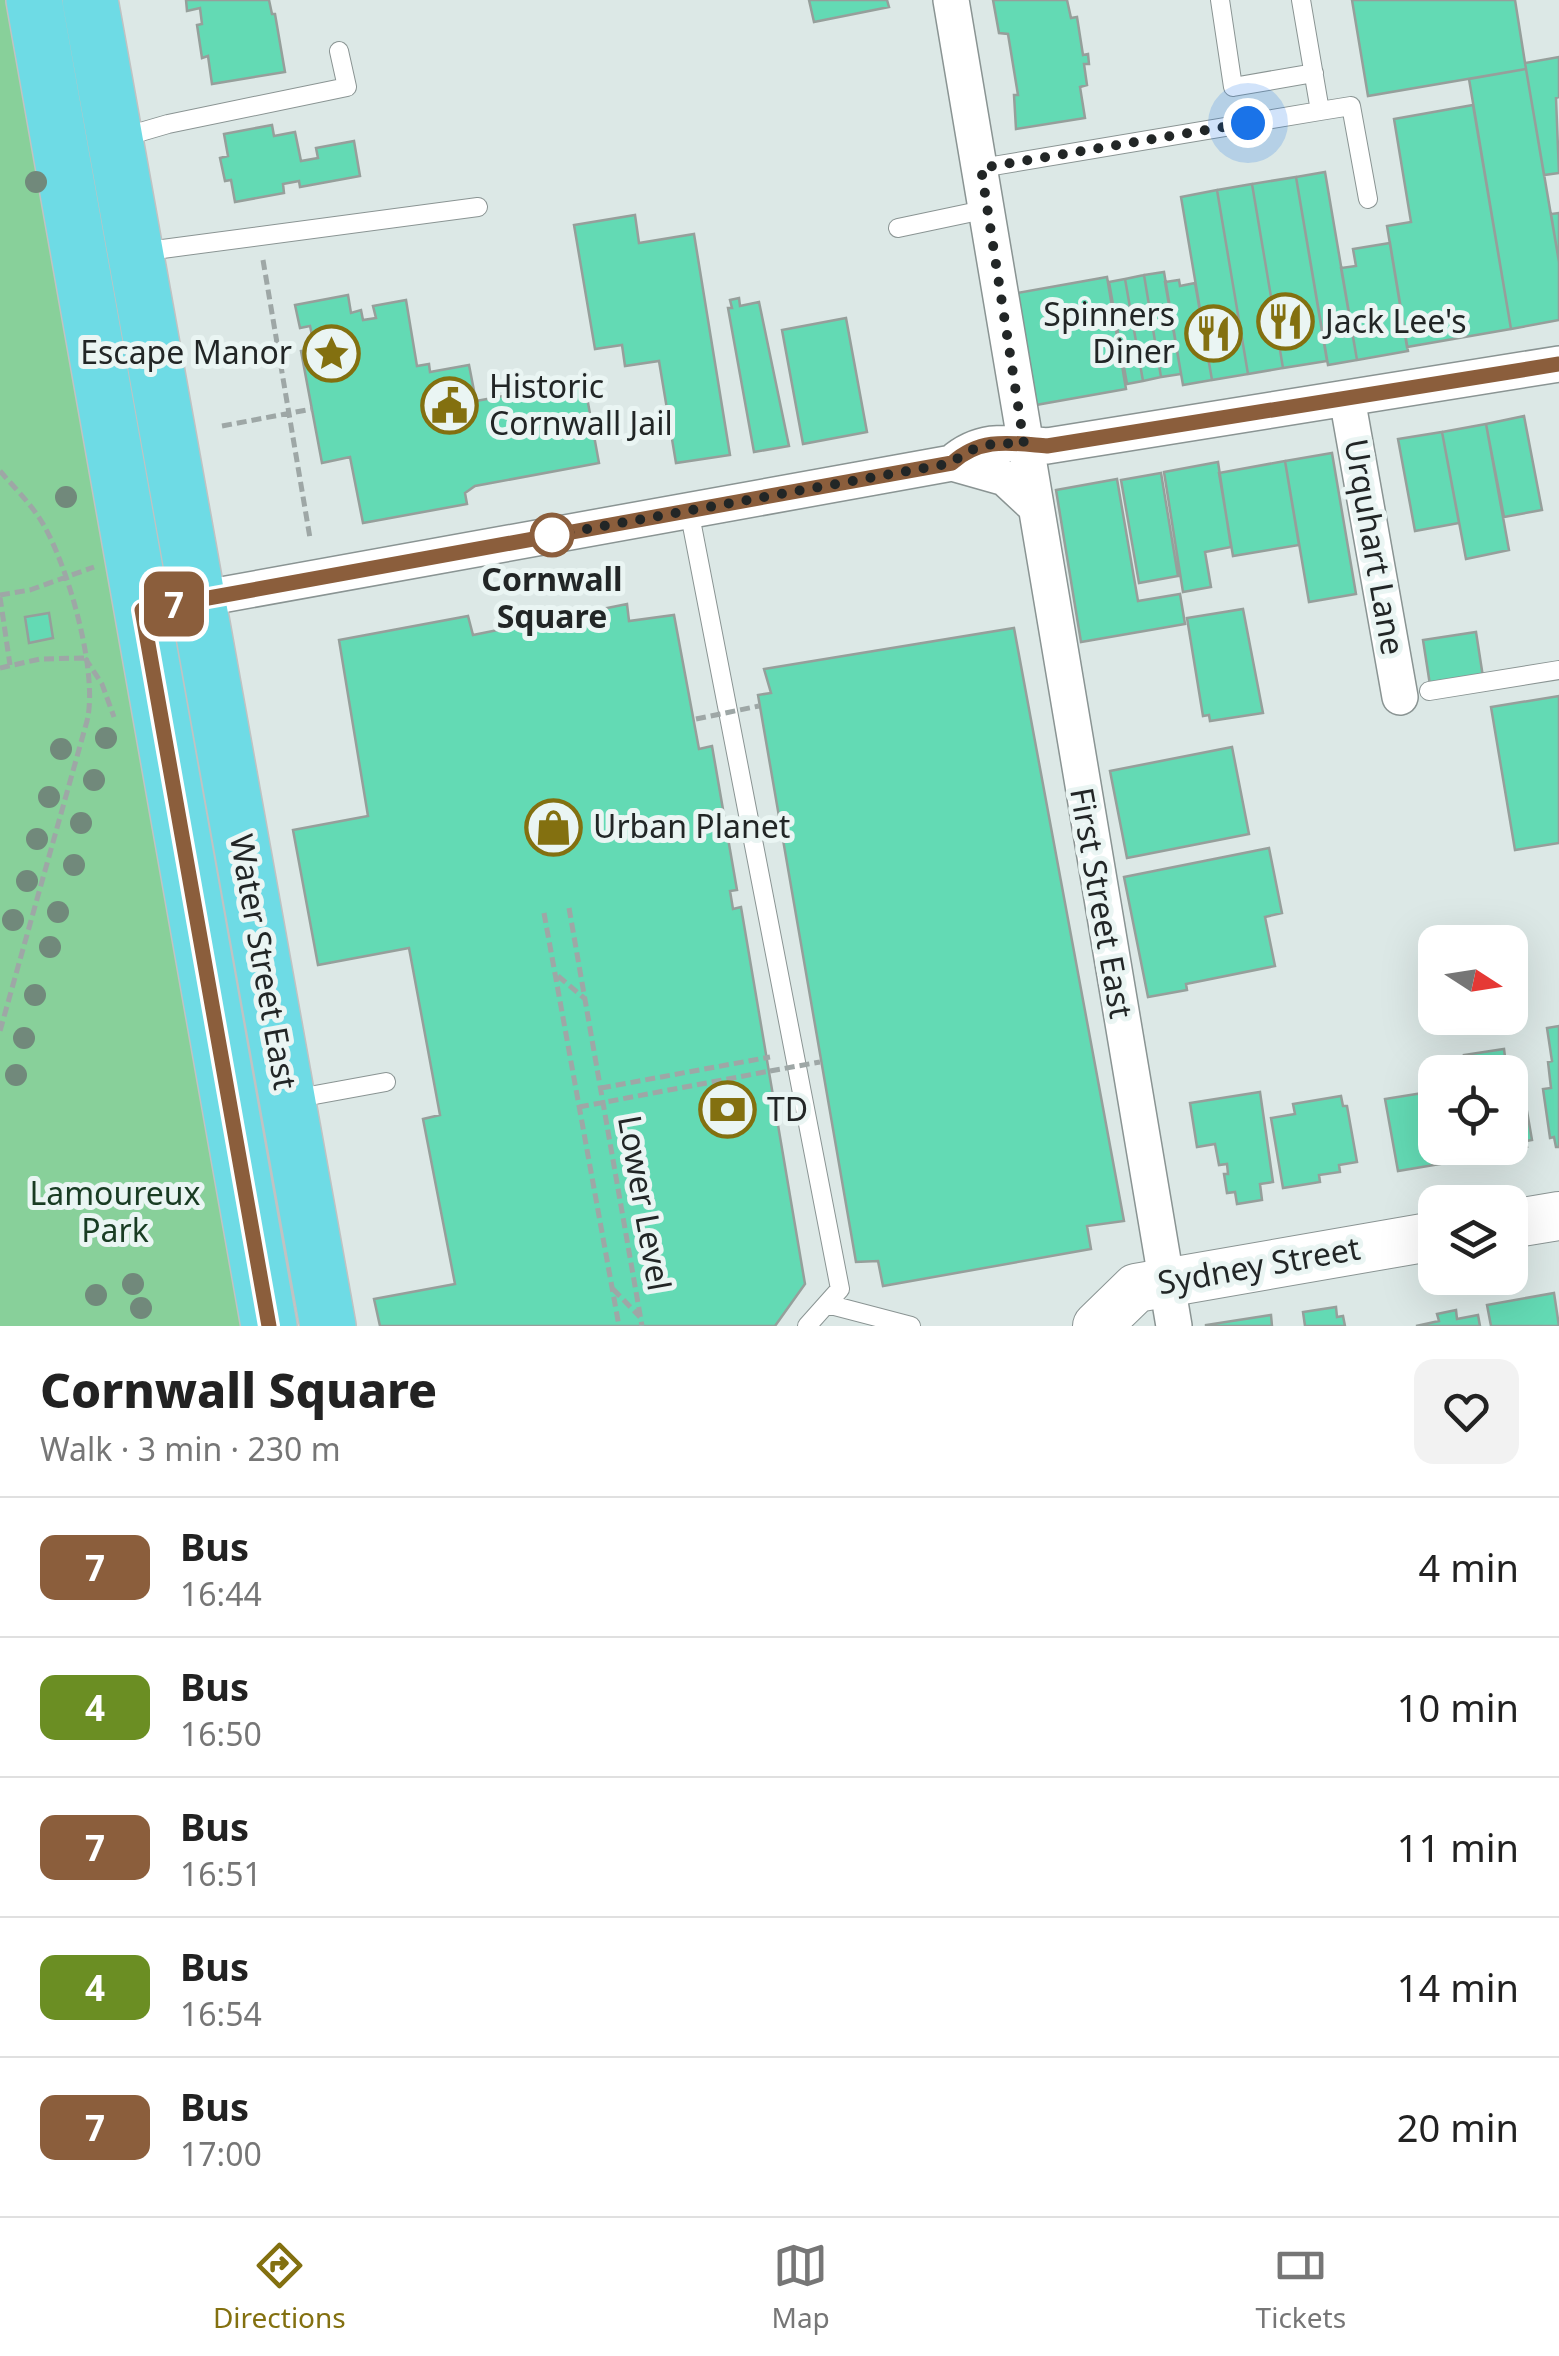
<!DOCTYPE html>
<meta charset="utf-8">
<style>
body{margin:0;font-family:"Noto Sans",sans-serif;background:#f2f2f2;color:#222;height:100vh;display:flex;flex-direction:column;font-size:38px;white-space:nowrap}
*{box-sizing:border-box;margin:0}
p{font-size:32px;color:#767676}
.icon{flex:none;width:55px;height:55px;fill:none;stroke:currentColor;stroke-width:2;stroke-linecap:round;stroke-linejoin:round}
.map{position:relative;height:1326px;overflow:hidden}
.panel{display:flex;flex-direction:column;background:#fff;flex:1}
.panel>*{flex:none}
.badge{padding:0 20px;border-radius:15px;font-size:35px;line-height:65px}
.needle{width:65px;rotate:102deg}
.buttons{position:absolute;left:1418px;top:925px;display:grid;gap:20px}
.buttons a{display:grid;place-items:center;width:110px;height:110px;border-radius:20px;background:#fff;box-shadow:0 10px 40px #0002;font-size:50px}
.you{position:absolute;width:50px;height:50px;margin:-25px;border:8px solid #fff;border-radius:50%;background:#1a73e8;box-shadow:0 0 0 15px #1a73e833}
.map>.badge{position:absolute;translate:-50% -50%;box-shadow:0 0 0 5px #fff}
.round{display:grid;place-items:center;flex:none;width:105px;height:105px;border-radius:20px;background:#f2f2f2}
.headline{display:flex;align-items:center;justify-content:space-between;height:170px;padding:0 40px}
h1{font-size:48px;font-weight:800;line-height:75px}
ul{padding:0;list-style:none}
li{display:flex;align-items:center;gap:30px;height:140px;padding:0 40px;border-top:2px solid #e0e0e0}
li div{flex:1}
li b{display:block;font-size:38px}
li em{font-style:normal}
li .badge{min-width:110px;font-weight:700;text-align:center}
.menu{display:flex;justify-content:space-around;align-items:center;height:140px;border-top:2px solid #e0e0e0;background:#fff;font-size:28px;color:#767676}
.menu a{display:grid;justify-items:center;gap:5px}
.menu .active{color:#837010}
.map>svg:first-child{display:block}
</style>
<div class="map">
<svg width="1559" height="1326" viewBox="0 0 1559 1326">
<rect width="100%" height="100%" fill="#dce8e6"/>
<path fill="#88d09a" d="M0 0H16L251 1326H0Z"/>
<path fill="#63dab4" stroke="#969f9b" stroke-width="2.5" d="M186 0H269L272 14H275L285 72 212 84 208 56 202 58 197 25 202 24 200 8 187 11Z
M809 0H887L889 7 814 22Z
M993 0H1067L1071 18 1077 17 1083 55 1088 54 1089 64H1084L1087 85 1080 87 1085 118 1016 129 1014 95H1018L1008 34 999 33Z
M1352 0H1515L1526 69 1368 96Z
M1559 57V97L1556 98 1559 173 1544 175 1525 63Z
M1526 69 1559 262V320L1511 329 1469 79Z
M1473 105 1511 329 1407 347 1387 226 1411 222 1394 119Z
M272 125 274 136 295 132 301 161 318 158 316 148 354 141 360 176 300 187 299 181 283 184 284 193 235 202 231 180 225 181 220 158 228 156 224 134Z
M1325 172 1357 360 1328 365 1296 177Z
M1296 177 1327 361 1283 368 1252 184Z
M1252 184 1283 368 1248 374 1217 190Z
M1217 190 1248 374 1212 380 1181 197Z
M1559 213V262L1551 214Z
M635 215 639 243 694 234 730 455 676 463 659 361 625 366 622 345 595 349 574 225Z
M1390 243 1408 351 1357 360 1341 268 1356 266 1353 249Z
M1164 272 1181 374 1161 377 1144 275Z
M1144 275 1161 377 1143 381 1125 279Z
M1107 277 1126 389 1036 405 1017 293Z
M1125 279 1143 381 1127 384 1109 282Z
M1179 280 1180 286 1195 283 1212 380 1183 385 1165 282Z
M348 295 351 313 361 310 363 320 376 318 373 306 406 300 417 366 429 364 430 372 469 365 476 401 584 381 599 463 475 486 465 493 467 504 363 523 350 457 322 463 301 351 315 349 310 326 300 328 295 305Z
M739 298 740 306 759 302 789 446 754 452 728 308H732L730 300Z
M846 318 867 432 803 444 782 330Z
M1524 416 1542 510 1504 517 1486 424Z
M1486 424 1509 550 1466 559 1442 432Z
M1442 432 1459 523 1415 531 1398 439Z
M1332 453 1356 594 1309 602 1285 461Z
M1285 461 1299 545 1233 556 1219 473Z
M1218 462 1231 547 1205 552 1211 587 1183 592 1164 472Z
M1161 473 1178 576 1139 583 1121 480Z
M1117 479 1138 601 1180 594 1185 624 1081 642 1056 490Z
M627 604 629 621 674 615 699 749 712 746 737 890 730 891 733 909 741 907 805 1284 775 1326H380L374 1299 455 1284 423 1119 440 1115 409 948 318 965 293 830 368 816 339 640 468 616 473 635Z
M1243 609 1263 713 1210 721 1209 715 1203 716 1187 618Z
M49 613 53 638 29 643 25 617Z
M1014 628 1124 1221 1087 1226 1091 1249 883 1286 878 1261 856 1262 758 695 771 693 764 669Z
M1476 632 1483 677 1430 685 1423 640Z
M1559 696V843L1515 850 1491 707Z
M1232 747 1249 834 1127 858 1110 771Z
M1269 848 1282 913 1265 917 1275 966 1186 984 1187 990 1148 997 1124 877Z
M1559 1026V1147H1556L1554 1137 1550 1138 1543 1089 1551 1088 1548 1062 1552 1061 1547 1028Z
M1504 1049 1507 1072H1467L1464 1055Z
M1510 1089 1511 1096 1524 1094 1532 1140 1526 1141 1527 1147 1511 1150Z
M1435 1091V1148H1449L1452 1162 1398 1171 1385 1099Z
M1260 1092 1273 1182 1260 1184 1262 1200 1237 1204 1235 1192 1227 1193 1224 1174H1228L1227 1164 1219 1165 1215 1144 1197 1147 1190 1103Z
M1341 1096 1343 1106H1347L1357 1162 1339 1165 1340 1172 1319 1175 1320 1182 1283 1188 1271 1118 1295 1114 1293 1104Z
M1467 1148H1491L1492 1154 1474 1156Z
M1554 1293 1559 1326H1491L1487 1305Z
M1336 1307 1337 1317 1343 1316 1345 1326H1305L1303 1312Z
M1456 1310 1457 1319 1478 1315 1480 1326H1416L1439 1321 1437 1314Z
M1271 1315 1272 1326H1206V1325Z"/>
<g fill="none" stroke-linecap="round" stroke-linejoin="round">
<defs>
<path id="lane" d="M1220 0 1233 87 1314 73
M1320 111 1351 106 1368 199
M120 138 168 124 347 87 339 51
M981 168 1320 111 1301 0
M898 228 988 209
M140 252 478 207
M689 510 840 1289 807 1326
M1429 691 1559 670
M293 1099 386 1082
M827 1304 911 1326"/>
<path id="street" d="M951 0 1174 1326
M1347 398 1400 697
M952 463C981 437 1010 443 1047 446L1559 364
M177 603 952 463 1005 478 1034 505"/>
<path id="secondary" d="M1510 1224 1559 1216
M1097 1326 1136 1288 1435 1236"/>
<path id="primary" d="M34 0 269 1326
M90 0 328 1326"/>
</defs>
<use href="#lane" stroke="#8a9493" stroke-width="20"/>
<use href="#street" stroke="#8a9493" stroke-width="38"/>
<use href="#secondary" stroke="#8a9493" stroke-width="50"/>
<use href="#primary" stroke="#c1c2c2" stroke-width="58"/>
<path stroke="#9ea7a6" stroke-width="5" stroke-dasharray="10 5" stroke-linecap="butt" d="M263 260 310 538
M222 426 312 409
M0 471C13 486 29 502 40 519 67 561 99 673 87 721L0 1031
M0 595 30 590 94 567
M0 597 10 665
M85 658 102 684 114 717
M0 668 40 659 85 658
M569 908 642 1326
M544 913 619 1326
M558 976 584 998
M601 1088 770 1057
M579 1107 770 1071
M613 1289 640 1317"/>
<use href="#lane" stroke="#fff" stroke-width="18"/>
<use href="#street" stroke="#fff" stroke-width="35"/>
<use href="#secondary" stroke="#fff" stroke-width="48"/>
<use href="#primary" stroke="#6edbe5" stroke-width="55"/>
<path stroke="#9ea7a6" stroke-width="5" stroke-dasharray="10 5" stroke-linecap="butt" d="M696 719 759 706
M770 1071 820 1062"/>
</g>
<g fill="#71897b">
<circle cx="36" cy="182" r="11"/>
<circle cx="66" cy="497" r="11"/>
<circle cx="106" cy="738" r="11"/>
<circle cx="61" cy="749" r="11"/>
<circle cx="94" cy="780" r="11"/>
<circle cx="49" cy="797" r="11"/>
<circle cx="81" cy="823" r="11"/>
<circle cx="37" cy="839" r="11"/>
<circle cx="74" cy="865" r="11"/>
<circle cx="27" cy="881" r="11"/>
<circle cx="58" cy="912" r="11"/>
<circle cx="13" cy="920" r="11"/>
<circle cx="50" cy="947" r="11"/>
<circle cx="35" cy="995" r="11"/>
<circle cx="24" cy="1038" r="11"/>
<circle cx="16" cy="1075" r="11"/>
<circle cx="133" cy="1284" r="11"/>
<circle cx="96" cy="1295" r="11"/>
<circle cx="141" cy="1308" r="11"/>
</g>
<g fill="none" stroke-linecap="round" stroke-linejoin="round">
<defs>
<path id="line" d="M269 1326 142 610 952 463C981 437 1010 443 1047 446L1559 364"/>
</defs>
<use href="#line" stroke="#fff" stroke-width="22"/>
<use href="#line" stroke="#8b5e3c" stroke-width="15"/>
<path stroke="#222626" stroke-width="10" stroke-dasharray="0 18" d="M552 535 543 537 952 463C973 444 995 442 1024 444L981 168 1248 123"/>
</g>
<defs>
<symbol id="restaurant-ring" viewBox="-11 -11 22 22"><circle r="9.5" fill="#eaf5f3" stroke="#837010" stroke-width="1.5"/><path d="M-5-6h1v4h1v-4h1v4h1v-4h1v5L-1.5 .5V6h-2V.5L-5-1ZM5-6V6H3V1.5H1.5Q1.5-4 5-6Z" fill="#837010"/></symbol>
<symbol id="sight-ring" viewBox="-11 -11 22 22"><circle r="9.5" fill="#eaf5f3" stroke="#837010" stroke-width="1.5"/><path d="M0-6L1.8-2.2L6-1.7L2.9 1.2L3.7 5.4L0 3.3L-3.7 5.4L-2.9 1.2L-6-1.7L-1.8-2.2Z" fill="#837010"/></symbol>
<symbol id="civic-ring" viewBox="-11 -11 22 22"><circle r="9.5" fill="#eaf5f3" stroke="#837010" stroke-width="1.5"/><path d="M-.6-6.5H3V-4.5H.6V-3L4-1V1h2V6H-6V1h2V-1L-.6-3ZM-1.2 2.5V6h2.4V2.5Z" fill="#837010"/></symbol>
<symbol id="shop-ring" viewBox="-11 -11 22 22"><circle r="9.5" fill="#eaf5f3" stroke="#837010" stroke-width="1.5"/><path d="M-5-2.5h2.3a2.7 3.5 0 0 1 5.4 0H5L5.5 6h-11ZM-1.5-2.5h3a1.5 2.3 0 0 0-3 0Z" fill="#837010"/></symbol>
<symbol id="bank-ring" viewBox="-11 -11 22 22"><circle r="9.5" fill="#eaf5f3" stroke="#837010" stroke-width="1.5"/><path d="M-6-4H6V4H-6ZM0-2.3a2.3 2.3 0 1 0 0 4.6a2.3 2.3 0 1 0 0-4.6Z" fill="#837010"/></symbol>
</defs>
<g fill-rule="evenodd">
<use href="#restaurant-ring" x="1254" y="290" width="63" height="63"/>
<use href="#restaurant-ring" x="1182" y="302" width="63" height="63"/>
<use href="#sight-ring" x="300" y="322" width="63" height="63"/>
<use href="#civic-ring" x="418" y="374" width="63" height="63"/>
<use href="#shop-ring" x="522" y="796" width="63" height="63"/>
<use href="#bank-ring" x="696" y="1078" width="63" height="63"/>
</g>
<circle fill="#fff" stroke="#8b5e3c" stroke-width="5" cx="552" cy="535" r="20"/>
<g text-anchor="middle" stroke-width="10" stroke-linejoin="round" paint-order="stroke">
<g font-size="32" fill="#222626" stroke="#eaf5f3" text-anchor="start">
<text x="1175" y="326" text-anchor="end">Spinners<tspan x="1175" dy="37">Diner</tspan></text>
<text x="1325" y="333">Jack Lee's</text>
<text x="292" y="364" text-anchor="end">Escape Manor</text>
<text x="489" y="398">Historic<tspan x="489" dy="37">Cornwall Jail</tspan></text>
<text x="593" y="838">Urban Planet</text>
<text x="767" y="1121">TD</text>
</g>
<g font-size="32" fill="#222626" stroke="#eaf5f3">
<text transform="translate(1374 547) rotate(80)" y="11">Urquhart Lane</text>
<text transform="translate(1101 903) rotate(80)" y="11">First Street East</text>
<text transform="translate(263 962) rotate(80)" y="11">Water Street East</text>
<text transform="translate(644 1203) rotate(80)" y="11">Lower Level</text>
<text transform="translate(1259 1266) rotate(-10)" y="11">Sydney Street</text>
</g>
<g font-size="32" font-weight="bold" fill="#222626" stroke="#eaf5f3">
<text x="552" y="591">Cornwall<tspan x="552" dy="37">Square</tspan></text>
</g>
<g font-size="32" fill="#193c23" stroke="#eaf5f3">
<text x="115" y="1205">Lamoureux<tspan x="115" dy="37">Park</tspan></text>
</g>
</g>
</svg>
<div class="buttons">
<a><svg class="needle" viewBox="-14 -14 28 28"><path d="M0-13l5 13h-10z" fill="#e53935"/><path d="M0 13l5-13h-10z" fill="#767676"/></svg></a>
<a><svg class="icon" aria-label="locate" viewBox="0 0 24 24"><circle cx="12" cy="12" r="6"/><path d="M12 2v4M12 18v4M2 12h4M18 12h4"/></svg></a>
<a><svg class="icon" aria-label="layers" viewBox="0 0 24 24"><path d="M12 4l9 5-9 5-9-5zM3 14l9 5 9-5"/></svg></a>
</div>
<div class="you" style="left:1248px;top:123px"></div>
<b class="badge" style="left:174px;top:604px;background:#8b5e3c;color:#fff">7</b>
</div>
<section class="panel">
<div class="headline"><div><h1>Cornwall Square</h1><p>Walk · 3 min · 230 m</p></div><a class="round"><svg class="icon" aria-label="heart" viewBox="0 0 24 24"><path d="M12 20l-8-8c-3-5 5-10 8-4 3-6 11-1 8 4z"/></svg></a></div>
<ul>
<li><span class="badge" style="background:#8b5e3c;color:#fff">7</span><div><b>Bus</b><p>16:44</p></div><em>4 min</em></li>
<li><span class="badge" style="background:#6b8e23;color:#fff">4</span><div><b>Bus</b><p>16:50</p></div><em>10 min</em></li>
<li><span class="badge" style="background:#8b5e3c;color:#fff">7</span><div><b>Bus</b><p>16:51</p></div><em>11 min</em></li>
<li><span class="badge" style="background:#6b8e23;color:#fff">4</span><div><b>Bus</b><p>16:54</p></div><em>14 min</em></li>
<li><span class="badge" style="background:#8b5e3c;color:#fff">7</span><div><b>Bus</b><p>17:00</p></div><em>20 min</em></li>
</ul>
</section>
<nav class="menu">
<a class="active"><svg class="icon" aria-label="directions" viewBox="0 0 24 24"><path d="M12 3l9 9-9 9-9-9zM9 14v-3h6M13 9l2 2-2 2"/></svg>Directions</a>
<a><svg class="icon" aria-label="map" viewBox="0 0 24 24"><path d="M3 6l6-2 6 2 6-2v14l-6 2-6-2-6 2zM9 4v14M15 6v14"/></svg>Map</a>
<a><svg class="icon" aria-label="tickets" viewBox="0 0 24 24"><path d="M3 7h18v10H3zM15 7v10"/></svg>Tickets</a>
</nav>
